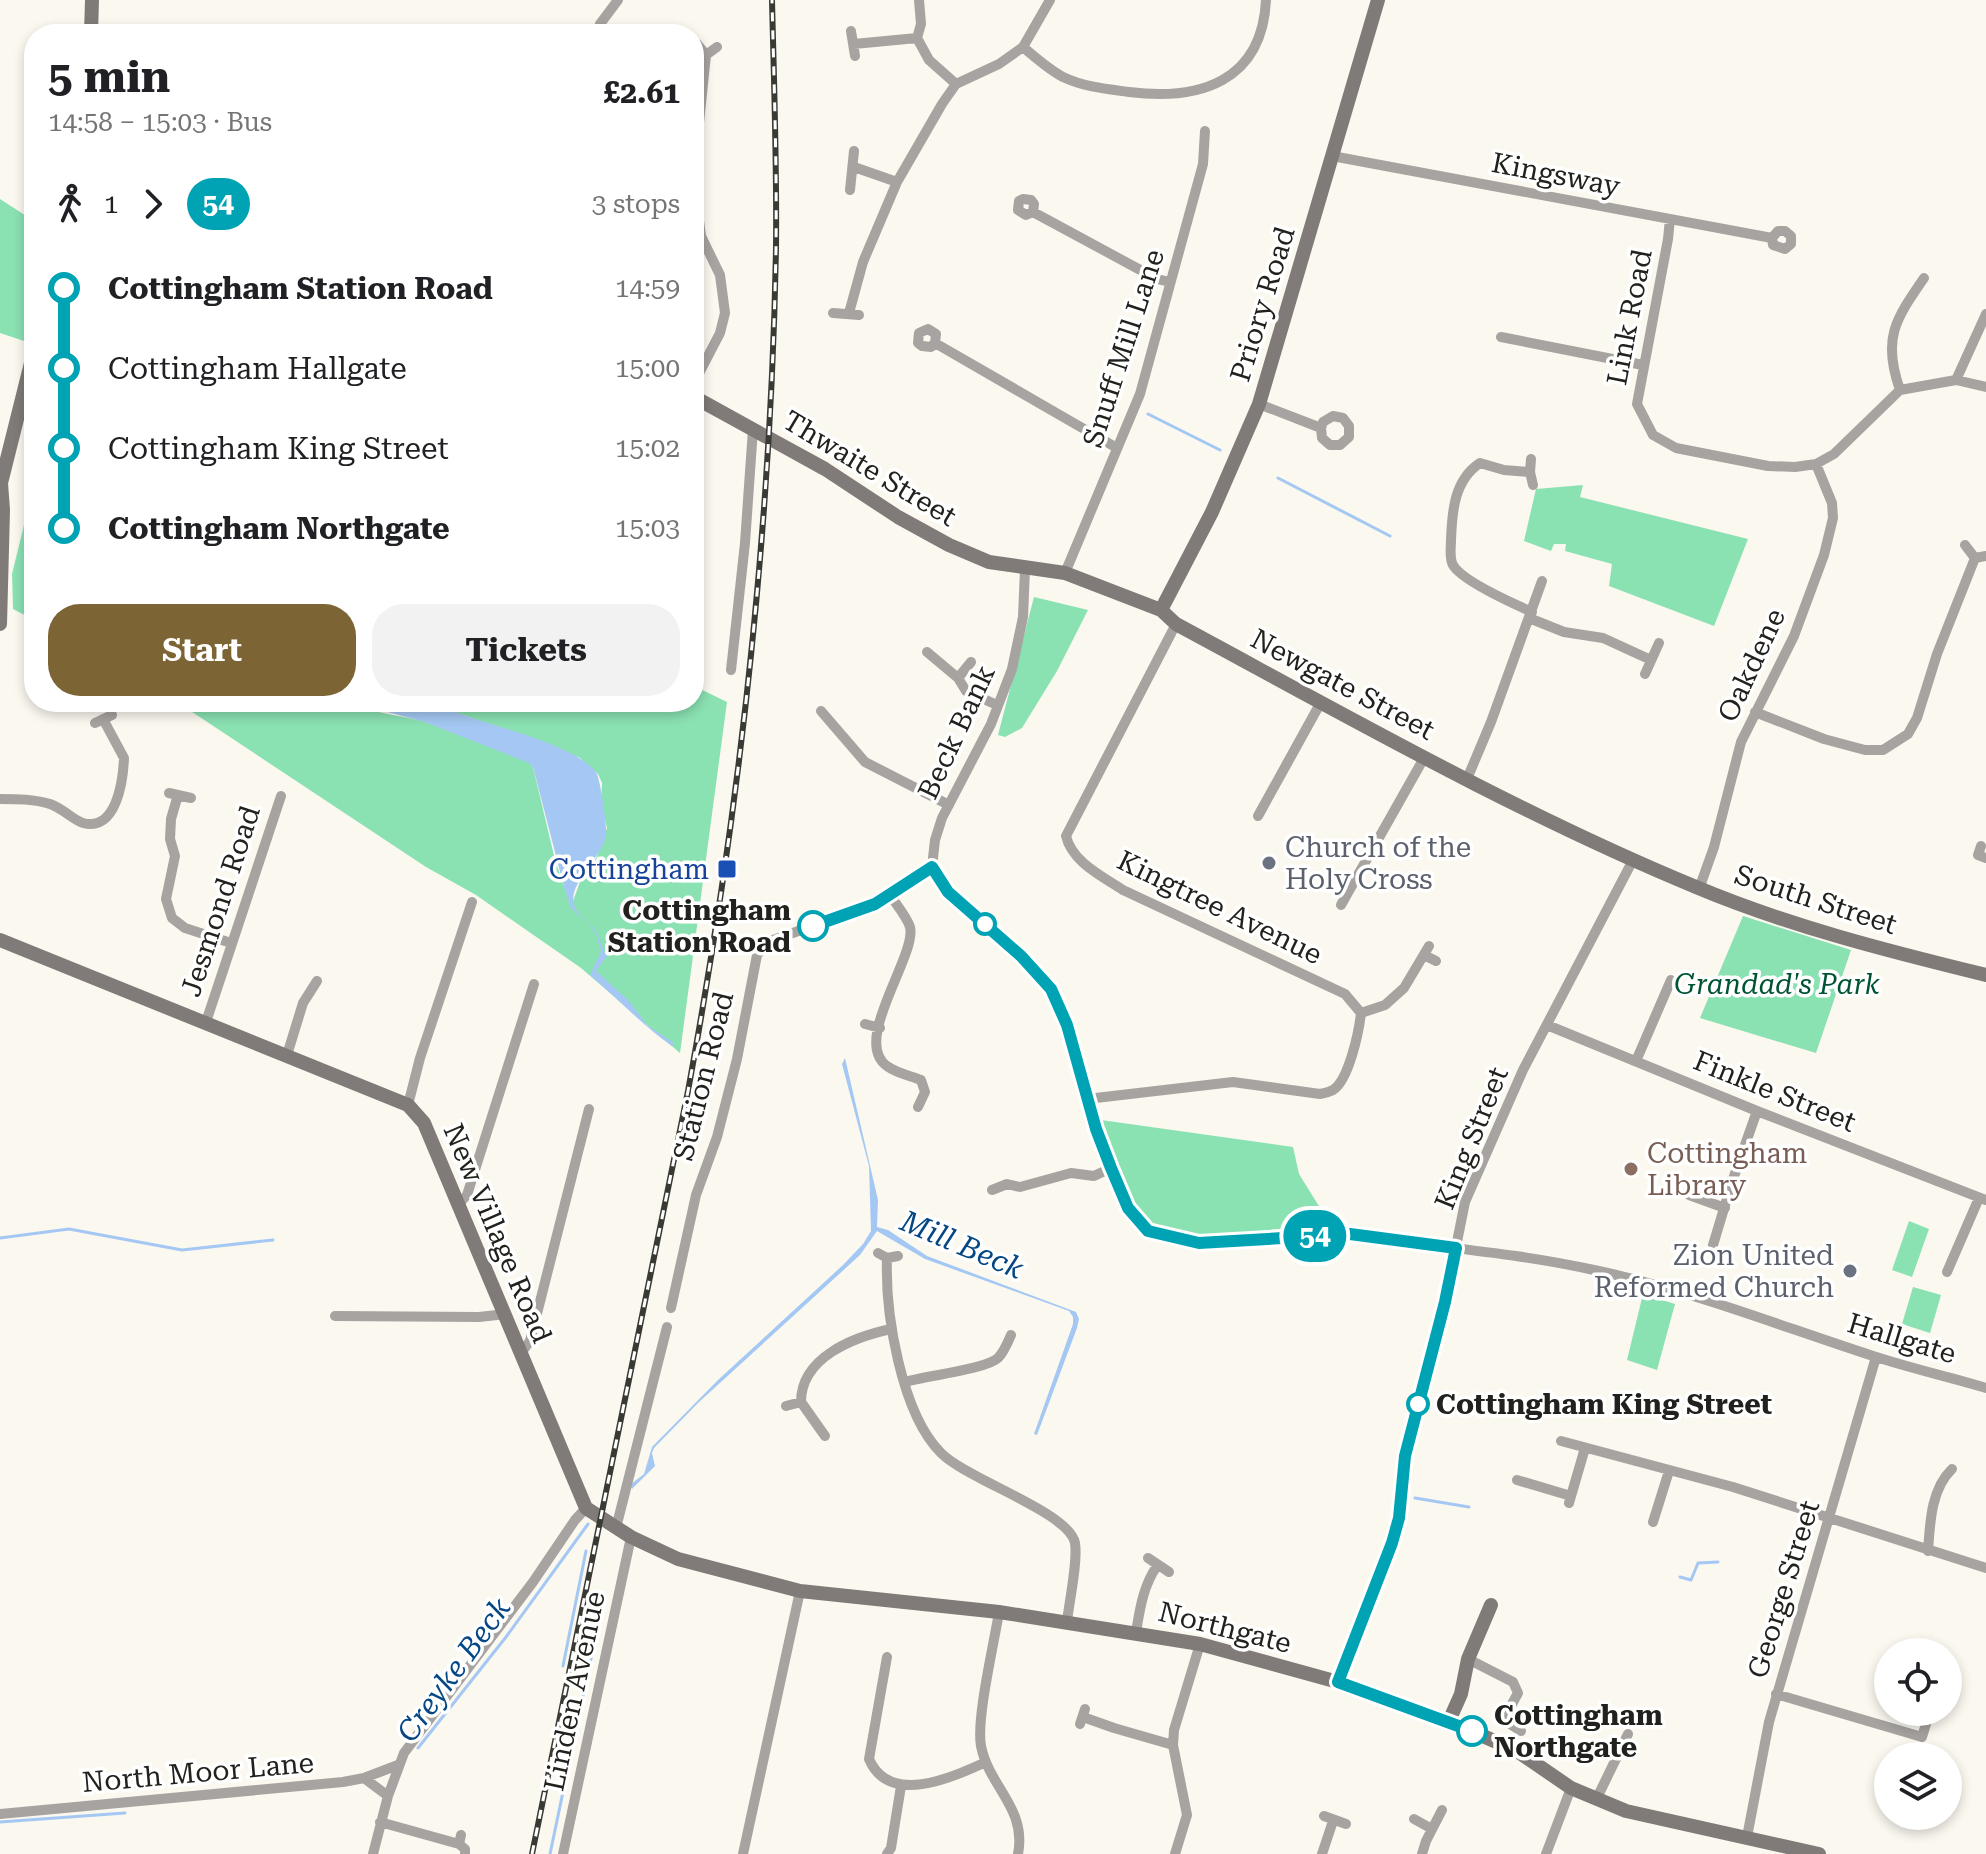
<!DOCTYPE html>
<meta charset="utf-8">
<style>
body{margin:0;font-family:"Roboto Serif",serif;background:#f2f2f2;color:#202124;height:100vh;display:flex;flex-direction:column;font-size:30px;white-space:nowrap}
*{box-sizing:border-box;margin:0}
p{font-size:26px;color:#757577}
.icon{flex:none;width:44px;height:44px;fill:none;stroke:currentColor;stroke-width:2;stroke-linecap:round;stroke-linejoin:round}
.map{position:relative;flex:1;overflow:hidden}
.sheet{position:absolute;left:24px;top:24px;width:680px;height:688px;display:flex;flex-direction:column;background:#fff;border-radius:32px;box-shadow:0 4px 12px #0003}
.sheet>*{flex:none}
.badge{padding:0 16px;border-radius:26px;font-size:28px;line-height:52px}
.controls{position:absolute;left:1874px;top:1638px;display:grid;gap:16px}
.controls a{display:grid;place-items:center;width:88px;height:88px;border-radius:50%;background:#fff;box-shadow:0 4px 12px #0003;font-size:40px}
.map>.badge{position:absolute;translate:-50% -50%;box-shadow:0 0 0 4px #fff}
.legs{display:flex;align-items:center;gap:12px;height:88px;padding:0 24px;font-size:26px}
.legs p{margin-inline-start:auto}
.headline{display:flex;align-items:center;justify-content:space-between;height:136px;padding:0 24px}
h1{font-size:44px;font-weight:700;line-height:60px}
.button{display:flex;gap:16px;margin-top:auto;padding:16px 24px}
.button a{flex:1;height:92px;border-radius:32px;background:#7c6435;color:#fff;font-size:32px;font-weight:700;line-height:92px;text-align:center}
.button a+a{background:#f2f2f2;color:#202124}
ul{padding:0 24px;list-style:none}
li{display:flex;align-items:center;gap:28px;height:80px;font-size:30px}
li i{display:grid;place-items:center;width:12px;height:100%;margin:0 10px;background:currentColor}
li i::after{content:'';width:20px;height:20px;margin:-10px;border:6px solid;border-radius:50%;background:#fff}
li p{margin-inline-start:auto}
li:first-child i{background:linear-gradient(#0000 50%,currentColor 0)}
li:last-child i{background:linear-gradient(currentColor 50%,#0000 0)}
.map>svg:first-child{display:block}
</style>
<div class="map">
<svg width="1986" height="1854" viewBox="0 0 1986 1854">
<rect width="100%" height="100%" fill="#faf8ef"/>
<path fill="#8ae1b2" d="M0 199 34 221V296L24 341 0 333Z
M1583 485 1580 497 1748 539 1714 626 1609 586 1612 564 1565 551 1566 544H1554L1551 551 1524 541 1536 489Z
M34 521V620L13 609 12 574 24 525Z
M1034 597 1088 610 1057 671 1022 728 1005 737 998 735Z
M694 686 727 702 680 1053 581 968 476 895 426 867 177 702 355 703C375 715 405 715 428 723 462 734 495 750 529 762L533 767 555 860 571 907 582 876 596 858 607 828 601 804 602 783 598 774 580 758 548 744 425 702H694Z
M1743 916 1851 950 1816 1053 1700 1018Z
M1101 1120 1293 1147 1299 1174 1330 1224 1198 1237 1149 1225 1133 1205 1116 1165Z
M1909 1221 1929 1229 1912 1277 1892 1270Z
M1913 1287 1941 1295 1930 1333 1902 1324Z
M1643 1294 1675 1304 1657 1370 1627 1360Z"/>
<path fill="#a4c8f3" d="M343 702C369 702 397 699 422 702 438 704 454 712 469 717 501 728 576 746 596 772 600 777 608 830 606 837 601 858 565 886 575 907 577 912 583 918 585 921L571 908 564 887 533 767 529 763 425 722 384 711H368L355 703Z
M587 921 596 931 605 954 610 952 596 971 629 1001 647 1025 674 1043 672 1046C642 1025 618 999 590 975L601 952 596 934Z
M845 1058 878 1200 877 1227 888 1230 927 1256 1076 1312 1079 1319 1077 1328 1037 1435 1034 1434 1073 1324V1317L1069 1311 925 1259 877 1231 860 1255 699 1402 654 1448 652 1453 655 1466 632 1489 630 1485 644 1474 652 1447 718 1380 843 1265 863 1244 871 1231 869 1166 842 1064Z"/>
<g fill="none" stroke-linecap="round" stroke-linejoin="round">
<path stroke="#a4c8f3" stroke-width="3" d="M1148 414 1220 450
M1278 478 1390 536
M0 1238 69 1229 182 1250 273 1240
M1415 1498 1469 1507
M1680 1577 1691 1580 1698 1563 1718 1562
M563 1666 586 1551
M418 1748 506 1637 588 1524
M0 1822 125 1813
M550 1854 603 1601"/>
<path stroke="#a7a3a1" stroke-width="10" d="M919 0 921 24 917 38 929 60 956 84
M851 31 855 56
M597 34 600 24 618 0
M697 44 706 55 717 47
M854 44 917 38
M1023 47C1036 58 1048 69 1063 77 1084 87 1106 89 1129 92 1199 101 1262 82 1266 0
M1332 156 1772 238 1778 231H1785L1791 236V244L1785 249 1773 245 1772 238
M854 167 897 182
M694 171 706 55
M694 182 701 236 720 275 725 313 720 333 694 383
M850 190 854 151
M1033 212 1026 215 1018 210 1019 201 1023 199 1031 200 1034 204 1033 212 1157 279 1170 282
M1670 219 1668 239 1637 404 1653 435 1676 448 1768 466 1795 467 1816 464 1834 454 1900 390 1956 380 1986 387
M833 313 859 315
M849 313 863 262 897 182 942 104 956 84 999 64 1023 47 1050 0
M1501 337 1643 365
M935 343 931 347 922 346 918 343 919 333 928 329 936 334 935 343 1117 448
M1956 380 1986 314
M1900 390C1882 339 1895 320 1924 278
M1259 404 1321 428 1323 422 1333 416 1343 418 1349 426V437L1340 445H1330L1322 438 1321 428
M1531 459 1530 472 1533 485
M1530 472 1504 470 1480 463C1454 480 1452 512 1451 540 1451 548 1449 558 1453 565 1461 580 1514 604 1532 612
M1965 545 1975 558 1986 556
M1065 573 1140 394 1203 164 1205 131
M1529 618 1564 632 1603 638 1651 660
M1176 624 1066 836C1072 862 1102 876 1123 890L1345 994 1361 1013 1385 1005 1404 988 1429 946
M927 652 958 678 966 691 997 705
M731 670 745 543 753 429
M1645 674 1659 643
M958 678 971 662
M821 711 865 762 949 805
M1755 712 1824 739 1865 750H1883L1908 734 1917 718 1937 654 1975 558
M95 723 112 715
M1467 779 1491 722 1542 581
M169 793 191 798
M178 795 171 819 170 839 175 856 166 899 172 918 185 928 231 943
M0 799C17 799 34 799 50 804 64 809 73 820 83 823 116 832 123 782 124 758L103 719
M1258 816 1321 702
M1981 846 1978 855 1986 858
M932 867C949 905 1002 937 1032 968 1039 976 1048 983 1053 992 1078 1042 1106 1207 1149 1231 1197 1257 1294 1232 1349 1234 1373 1235 1397 1242 1420 1244 1478 1251 1536 1257 1594 1270 1690 1290 1780 1326 1873 1356 1910 1368 1949 1377 1986 1388
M932 867 935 840 942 818 991 724 1012 669 1023 617 1025 569
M1699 889 1714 847 1741 742 1794 636 1824 555 1833 518 1832 503 1816 464
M890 895C896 904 907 917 910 927 917 956 851 1041 887 1066 896 1073 911 1076 921 1080L925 1092 918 1107
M1341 905 1424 758
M1424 955 1436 961
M206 1022 281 796
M865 1024 880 1028
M1547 1025 1757 1111 1986 1200
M287 1055 303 1003 317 981
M1636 1061 1671 980
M1087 1099 1233 1082 1320 1094C1325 1093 1329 1092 1333 1090 1349 1080 1359 1031 1361 1013
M408 1105 420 1058 472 902
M992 1190 1007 1184 1020 1187 1071 1173 1094 1176 1111 1168
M1689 1195 1725 1208
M458 1205 467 1195 534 984
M1713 1245 1732 1182 1757 1111
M878 1253 887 1258 898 1256
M887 1258C885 1313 901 1413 941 1453 968 1480 1069 1512 1075 1543 1078 1562 1069 1602 1067 1622
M1947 1272 1979 1198
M671 1308 696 1195 717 1137 737 1059 757 955 770 941 875 904 932 867
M335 1316 479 1317 506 1314
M521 1353 530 1341 589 1109
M905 1382C925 1376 987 1369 998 1358 1004 1352 1008 1342 1011 1335
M786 1406 801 1402
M825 1436 801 1402C801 1357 854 1337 891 1329
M1561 1441 1733 1487 1986 1568
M1517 1480 1571 1496
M1569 1503 1585 1448
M1653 1522 1669 1471
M616 1528 667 1327
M1928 1551C1930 1523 1931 1489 1952 1469
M1148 1558 1169 1572
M999 1612C994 1644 976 1719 981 1746 989 1787 1027 1808 1018 1854
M1136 1632C1140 1609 1143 1586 1157 1566
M887 1657 869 1759C889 1806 951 1778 986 1762
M1468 1659 1513 1682 1518 1693 1505 1717 1507 1722 1521 1731
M1338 1682 1383 1566 1399 1518 1405 1456 1445 1302 1465 1202 1523 1070 1633 860
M1776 1694 1922 1737 1926 1724
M1083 1717 1114 1728 1173 1745
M1080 1724 1085 1709
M364 1778 388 1796
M1596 1800 1628 1734
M0 1814 343 1782 364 1778 398 1765
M1324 1816 1346 1824
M1414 1819 1432 1829
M380 1822 459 1844
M461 1835 459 1844 465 1849V1854
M1747 1837 1769 1722 1876 1357
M373 1854 388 1796 404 1753 533 1582 575 1520 586 1508
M563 1854 631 1537
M743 1854 800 1591
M887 1854 891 1848 901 1786
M1175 1854 1187 1815 1173 1745 1174 1730 1200 1644
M1322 1854 1333 1821
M1422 1854 1426 1841 1442 1810
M1546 1854 1571 1788"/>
<path stroke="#807a78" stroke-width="14" d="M91 34 92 0
M694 397 825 469 898 517 949 545 989 562 1065 573 1161 610 1176 624C1347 716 1517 813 1696 887 1789 926 1888 951 1986 975
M1161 610 1212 512 1259 404 1378 0
M0 624 3 510 1 483 34 351
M0 940 408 1105 424 1123 586 1508 631 1537 678 1559 800 1591 999 1612 1200 1644 1338 1682 1449 1721 1517 1751 1571 1788 1626 1811 1819 1854
M1449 1721 1461 1694 1468 1659 1491 1605"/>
<defs>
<path id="rail" d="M532 1854 688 1091C739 814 771 531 776 248 777 166 774 83 772 0"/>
</defs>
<use href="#rail" stroke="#3a3a35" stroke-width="6"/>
<use href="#rail" stroke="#fff" stroke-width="3" stroke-dasharray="9" stroke-linecap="butt"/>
</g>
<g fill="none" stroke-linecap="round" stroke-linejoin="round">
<defs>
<path id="line-1" d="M813 926 875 904 932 867 948 892 1021 956 1051 989 1067 1025 1096 1129 1111 1168 1128 1208 1148 1231 1199 1243 1350 1234 1456 1248 1445 1302 1405 1456 1399 1518 1392 1543 1338 1682 1472 1731"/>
</defs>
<use href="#line-1" stroke="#fff" stroke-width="18"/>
<use href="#line-1" stroke="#00a3b4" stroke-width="12"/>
</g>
<g fill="#6b7280" stroke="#fff" stroke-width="3">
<circle cx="1269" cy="863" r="8"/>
<circle cx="1850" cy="1271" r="8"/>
</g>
<rect fill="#1a4fb4" stroke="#fff" stroke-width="3" x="717" y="859" width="20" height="20" rx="4"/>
<g fill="#fff" stroke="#00a3b4" stroke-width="4">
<circle cx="985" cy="924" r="10"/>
<circle cx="813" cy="926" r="14"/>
<circle cx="1418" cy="1404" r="10"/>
<circle cx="1472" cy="1731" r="14"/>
</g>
<circle fill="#8d6e63" stroke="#fff" stroke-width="3" cx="1631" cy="1169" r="8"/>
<g text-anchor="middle" stroke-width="7" stroke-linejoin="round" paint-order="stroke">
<g font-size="28" fill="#21211d" stroke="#fff">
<text transform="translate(1556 174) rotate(11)" y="10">Kingsway</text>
<text transform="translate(1262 304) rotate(-73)" y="10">Priory Road</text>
<text transform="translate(1629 317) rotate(-79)" y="10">Link Road</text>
<text transform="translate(1123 348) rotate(-72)" y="10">Snuff Mill Lane</text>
<text transform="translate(870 468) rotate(31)" y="10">Thwaite Street</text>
<text transform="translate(1751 665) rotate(-65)" y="10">Oakdene</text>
<text transform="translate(1343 684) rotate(28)" y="10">Newgate Street</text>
<text transform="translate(956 732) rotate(-65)" y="10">Beck Bank</text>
<text transform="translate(1816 899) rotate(18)" y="10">South Street</text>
<text transform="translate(220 901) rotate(-72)" y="10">Jesmond Road</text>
<text transform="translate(1220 907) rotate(26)" y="10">Kingtree Avenue</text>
<text transform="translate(703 1076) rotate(-76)" y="10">Station Road</text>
<text transform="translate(1775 1091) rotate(22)" y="10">Finkle Street</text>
<text transform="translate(1471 1138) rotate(-68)" y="10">King Street</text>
<text transform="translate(498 1233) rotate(67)" y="10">New Village Road</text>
<text transform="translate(1902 1338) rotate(17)" y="10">Hallgate</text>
<text transform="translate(1783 1589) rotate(-73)" y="10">George Street</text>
<text transform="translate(1225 1627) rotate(14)" y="10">Northgate</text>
<text transform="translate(574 1691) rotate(-78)" y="10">Linden Avenue</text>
<text transform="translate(198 1772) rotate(-5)" y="10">North Moor Lane</text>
</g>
<g font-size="28" fill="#5b616d" stroke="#fff" text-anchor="start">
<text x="1285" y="857">Church of the<tspan x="1285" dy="32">Holy Cross</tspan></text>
<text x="1834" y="1265" text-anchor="end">Zion United<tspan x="1834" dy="32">Reformed Church</tspan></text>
</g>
<g font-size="28" fill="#164399" stroke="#fff" text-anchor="end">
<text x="709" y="879">Cottingham</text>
</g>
<g font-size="28" font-weight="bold" fill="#21211d" stroke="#fff" text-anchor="start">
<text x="791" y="920" text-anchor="end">Cottingham<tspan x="791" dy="32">Station Road</tspan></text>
<text x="1436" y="1414">Cottingham King Street</text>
<text x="1494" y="1725">Cottingham<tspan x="1494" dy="32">Northgate</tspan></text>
</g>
<g font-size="28" font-style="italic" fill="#005434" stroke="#fff">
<text x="1777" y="994">Grandad's Park</text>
</g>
<g font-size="28" fill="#785e54" stroke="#fff" text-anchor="start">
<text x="1647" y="1163">Cottingham<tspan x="1647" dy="32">Library</tspan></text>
</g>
<g font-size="30" font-style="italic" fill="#054785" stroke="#fff">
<text transform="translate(962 1245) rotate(23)" y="10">Mill Beck</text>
<text transform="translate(454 1670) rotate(-54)" y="10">Creyke Beck</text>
</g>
</g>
</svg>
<div class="controls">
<a><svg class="icon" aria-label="locate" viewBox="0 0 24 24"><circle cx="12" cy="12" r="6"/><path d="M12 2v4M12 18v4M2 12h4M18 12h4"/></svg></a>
<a><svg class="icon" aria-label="layers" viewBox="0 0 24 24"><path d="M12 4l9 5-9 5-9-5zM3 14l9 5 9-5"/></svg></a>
</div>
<b class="badge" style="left:1315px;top:1236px;background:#00a3b4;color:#fff">54</b>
<section class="sheet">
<div class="headline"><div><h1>5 min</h1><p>14:58 – 15:03 · Bus</p></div><b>£2.61</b></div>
<div class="legs"><svg class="icon" aria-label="walk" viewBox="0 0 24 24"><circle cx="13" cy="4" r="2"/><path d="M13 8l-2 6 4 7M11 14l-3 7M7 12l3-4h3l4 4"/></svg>1<svg class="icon" aria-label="forward" viewBox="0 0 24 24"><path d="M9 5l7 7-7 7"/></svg><b class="badge" style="background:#00a3b4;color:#fff">54</b><p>3 stops</p></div>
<ul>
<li><i style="color:#00a3b4"></i><b>Cottingham Station Road</b><p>14:59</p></li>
<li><i style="color:#00a3b4"></i><span>Cottingham Hallgate</span><p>15:00</p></li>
<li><i style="color:#00a3b4"></i><span>Cottingham King Street</span><p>15:02</p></li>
<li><i style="color:#00a3b4"></i><b>Cottingham Northgate</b><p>15:03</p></li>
</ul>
<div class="button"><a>Start</a><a>Tickets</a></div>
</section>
</div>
